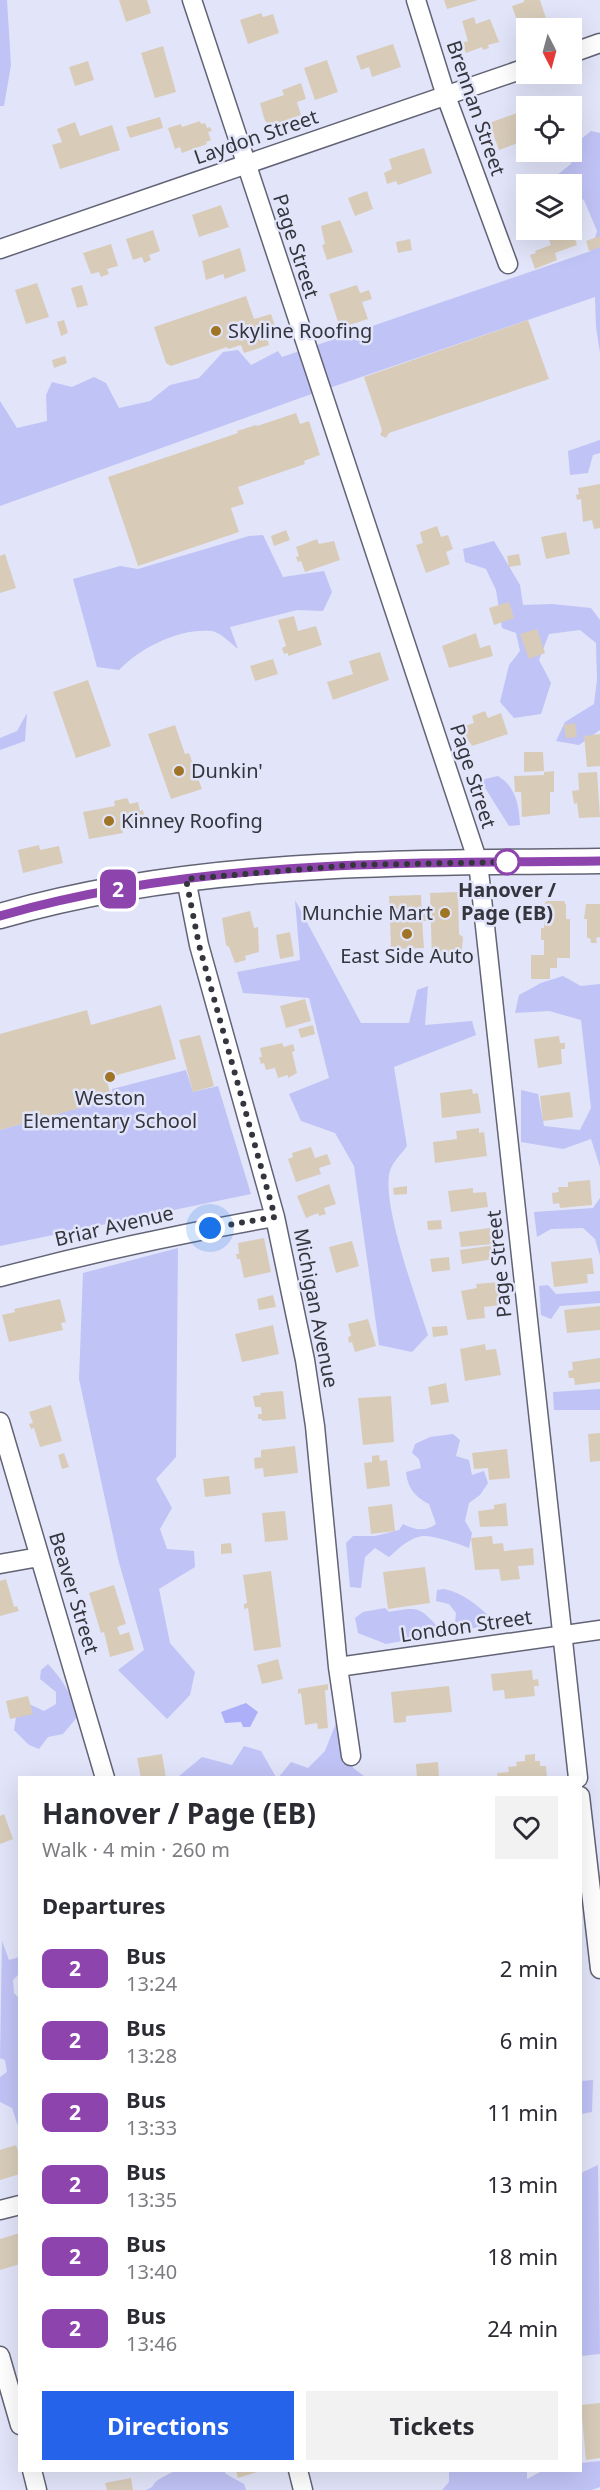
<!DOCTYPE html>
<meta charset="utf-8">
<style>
body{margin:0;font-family:"Noto Sans",sans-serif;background:#f2f2f3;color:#2b2b33;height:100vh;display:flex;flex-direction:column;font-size:22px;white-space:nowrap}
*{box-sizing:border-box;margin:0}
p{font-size:20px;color:#7c7c81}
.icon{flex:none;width:33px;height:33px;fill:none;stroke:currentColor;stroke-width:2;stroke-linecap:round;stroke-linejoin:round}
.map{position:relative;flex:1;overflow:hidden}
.panel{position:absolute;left:18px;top:1776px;width:564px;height:696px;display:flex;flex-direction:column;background:#fff;border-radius:0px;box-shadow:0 6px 24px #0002}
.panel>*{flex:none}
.badge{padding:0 12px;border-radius:9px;font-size:21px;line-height:39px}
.needle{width:39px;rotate:174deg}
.buttons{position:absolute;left:516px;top:18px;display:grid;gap:12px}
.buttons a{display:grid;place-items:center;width:66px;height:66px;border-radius:0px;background:#fff;box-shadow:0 6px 24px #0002;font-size:30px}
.you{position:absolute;width:30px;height:30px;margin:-15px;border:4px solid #fff;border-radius:50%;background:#1a73e8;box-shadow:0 0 0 9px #1a73e833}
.map>.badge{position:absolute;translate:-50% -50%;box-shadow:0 0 0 3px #fff}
h2{padding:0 24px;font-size:22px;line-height:54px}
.round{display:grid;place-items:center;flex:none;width:63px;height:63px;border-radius:0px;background:#f2f2f3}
.headline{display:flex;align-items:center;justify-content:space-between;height:102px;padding:0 24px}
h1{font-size:28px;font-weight:700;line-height:45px}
.cta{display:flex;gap:12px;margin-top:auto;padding:12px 24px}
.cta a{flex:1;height:69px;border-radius:0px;background:#2563eb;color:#fff;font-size:24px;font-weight:700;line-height:69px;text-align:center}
.cta a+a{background:#f2f2f3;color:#2b2b33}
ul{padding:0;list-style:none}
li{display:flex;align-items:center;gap:18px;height:72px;padding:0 24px}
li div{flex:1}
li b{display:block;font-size:22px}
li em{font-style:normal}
li .badge{min-width:66px;font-weight:700;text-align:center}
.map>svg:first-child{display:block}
</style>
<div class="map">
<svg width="600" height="2490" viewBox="0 0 600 2490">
<rect width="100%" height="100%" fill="#e2e4f9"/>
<path fill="#c0c3f5" d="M0 0H7L11 65 4 106H0Z
M591 131 600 133V353L596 327 595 297 303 397 0 506V401L17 428 47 421 46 395 52 382 72 387 94 377 106 383 119 408 150 401 170 385 199 378 223 352 238 350 251 365 278 351 282 357 591 251 597 231 584 200 572 196V184H552L553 178 571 164 576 143Z
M600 440V453L593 455 588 473 570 475 568 451Z
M263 535 283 577 324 571 332 592 323 611 297 610 230 627 238 649C230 643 221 632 211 631 179 628 140 648 119 670L97 667 73 579 120 566 138 569 249 536Z
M494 541 520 585 523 605 552 604 591 608 600 620V730L579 745 556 741 565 722 594 704 597 680 596 643 580 630 549 634 539 660 551 683 541 714 514 718 500 702 509 665 520 651 516 633 502 628 496 590 486 569 465 562 463 549Z
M27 713 25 741 0 750V738L17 731Z
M498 776C516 787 519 805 520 825L509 826 480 780Z
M295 900 361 1023H409L417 990 428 986 425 1025 472 1021 476 1035 394 1067 407 1146C402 1153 394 1161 391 1168 378 1196 418 1303 428 1335L412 1352 379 1345 354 1166 335 1133 301 1121 289 1094 329 1078 309 998 243 993 237 972 300 960Z
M563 976 581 986 600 984V1167L591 1139 563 1149 521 1142V1090L538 1094 544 1126 580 1130 591 1108 581 1020 549 1011 515 1013 519 995 541 983Z
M186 1070 193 1092 218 1086 251 1194 0 1246V1130L113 1098 112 1089Z
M600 1198V1256L595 1239 583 1228 551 1229 537 1237 534 1212 593 1208Z
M178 1248 176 1457 156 1479 172 1508 160 1529 167 1549 194 1551 195 1567 159 1589 170 1643 195 1672 190 1695 167 1719 118 1670 144 1650 118 1559 79 1379 83 1273Z
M548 1285 556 1294 600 1291V1303L560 1306 551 1319 541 1315 539 1286Z
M600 1389V1410H554L553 1392Z
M453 1434 460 1440 456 1456 469 1460 472 1475 484 1471 488 1483 480 1495 469 1503 465 1521 472 1533 469 1548C460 1544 432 1535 422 1536 409 1538 398 1549 389 1557L375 1548 365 1557 361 1588 350 1587 346 1543 353 1536H375L399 1530 403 1524C415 1530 425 1532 436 1524L429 1504C414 1496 408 1488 406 1472L421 1468 419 1459 412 1453 415 1444 430 1437Z
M444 1589C463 1593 476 1604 490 1617L485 1626 386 1644 358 1633 355 1618 363 1612 385 1608 389 1612C415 1608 418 1605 436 1625L455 1623 456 1613 449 1604 436 1601 437 1590Z
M48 1664C63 1680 72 1695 78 1716L63 1734 48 1737 39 1749 29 1745 14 1730 17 1711 25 1702 44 1711 56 1704V1692L40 1679 41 1670Z
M336 1723 347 1763 365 1777 278 1778 291 1762 308 1768 325 1751Z
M244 1746 261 1751 276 1777H178L202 1757 232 1765Z
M2 1941 9 1960 19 1957V1974L13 1980 14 1993 20 1999 19 2129 12 2108 0 2102V2077L7 2072 5 2060 0 2058Z
M593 2080 592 2112 581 2114V2081Z
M598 2165 600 2354 581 2356V2173Z
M600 2461V2487L592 2490H442L449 2482V2471H527V2479L542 2471 580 2470 581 2463Z
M176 2470 224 2471 226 2474 244 2484 246 2490H146L152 2487C156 2478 169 2475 176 2470Z"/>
<path fill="#adaff8" d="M246 1703 258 1712 250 1727H243L241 1722 225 1723 221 1712Z"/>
<path fill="#d8ccb9" d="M119 0H147L151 13 126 22Z
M444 0H478L447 9Z
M524 0H540L548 24 526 28V31L521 33 512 6 524 2Z
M261 13 263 17 273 14 279 33 248 44 240 20Z
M474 17 476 24 490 19 499 42 488 45 489 48 483 50 482 47 466 53 462 43 468 41 462 21Z
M393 44 401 67 372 77 369 67 361 70 356 56Z
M163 46 176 92 155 98 141 53Z
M327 60 338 92 315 100 304 68Z
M88 61 94 80 75 86 69 67Z
M301 83 306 99 297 102 301 115 268 126 264 118 260 103 284 95 282 90Z
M526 110V140L499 150 489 123Z
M160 117 163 128 130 138 126 127Z
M200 121 201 124 205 123 207 128 210 127 212 131 208 132 211 140 206 142 207 144 182 153 180 147 175 149 168 128 181 124 182 127Z
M75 122 80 136 112 125 120 150 60 169 52 145 62 142 57 129Z
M424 148 432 173 398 185 396 181 387 184 384 173 392 169 389 159Z
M367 191 373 209 355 216 348 198Z
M221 205 229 227 199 237 192 215Z
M340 220 353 252 327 260 322 245 325 244 321 226Z
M153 230 160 251 149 255 151 260 144 263 142 257 133 260 126 239Z
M545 230H572L577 245 555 253 557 260 535 269 530 255 536 253 535 251 551 245Z
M600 236V247L589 251 586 241Z
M410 239 412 250 398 253 396 242Z
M111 244 118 266 107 269 109 274 101 277 99 272 91 274 83 253Z
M240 248 246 271 225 279 223 274 206 280 202 261Z
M37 283 49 317 26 324 15 290Z
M82 285 88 305 77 308 71 288Z
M357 285 360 293 369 290 372 299 362 302 368 319 340 328 329 294Z
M246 296 254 319 271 314 278 335 267 338 269 345 244 353 241 345 228 349 227 347 171 366 166 363 154 327Z
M64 320 68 333 61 336 57 322Z
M528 320 549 379 389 433 386 438 380 435 382 430 364 377Z
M65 356 67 363 54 368 52 360Z
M296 413 300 424 309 421 320 455 304 461 305 464 238 487 244 504 231 508 239 532 138 566 108 477 238 433 237 431 256 425 257 426Z
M600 484V528L594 529 592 520 583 522 581 499 577 500 576 495 579 494 578 488Z
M437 526 441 537 448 535 453 549 446 552 450 564 426 573 416 545 423 543 420 532Z
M286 530 290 540 274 546 271 536Z
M566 532 570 554 546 559 541 537Z
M317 539 319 544 334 541 340 560 305 572 301 561 298 562 296 557 299 556 296 547Z
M5 554 16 588 0 593V556Z
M519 554 521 565 509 567 507 556Z
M509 602 514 618 494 625 489 608Z
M294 616 298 631 316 626 322 645 288 656V653L284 654 282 648 286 646 278 620Z
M537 629 545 653 529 659 520 634Z
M476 633 480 648 490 645 493 656 449 668 442 646Z
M380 652 389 680 333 700 327 682 353 674 349 661Z
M273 659 278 674 255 681 250 666Z
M88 680 111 746 76 758 53 692Z
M485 711 488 718 501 713 508 734 472 746 465 735 467 734 465 726 474 723 472 716Z
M575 723 577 737 566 738 564 725Z
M175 725 185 754 189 753 202 789 171 799 148 734Z
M600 734V766L587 767 584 736Z
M524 752H543L544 771 524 772Z
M554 771V792H550V814L522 817 521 792H515L514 776 544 775V772Z
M597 772 600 817 579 818 577 803 574 804 572 791 579 790 578 773Z
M127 798 130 804 138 802 140 811 143 810 145 821H142L143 826 122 830 123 833 89 839 83 812 115 806 114 801Z
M39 845 40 850 59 846 63 863 23 873 18 850Z
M458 892 459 934 463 937 461 958 432 959 430 893Z
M421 895 422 914H428L429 921H422L424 948 391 949 389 896Z
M546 901H564L566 905V919H570V958H557V968H550V979H531V955H544V940H541V928H544V905Z
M586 904H600V937L596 938 597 943H591L590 938H587V919H584Z
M250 911 254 928 258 927 259 952 245 956 246 960 235 963 229 947 226 945 222 918Z
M290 932 294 956 280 959 276 935Z
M305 999 311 1021 286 1028 280 1006Z
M161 1005 176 1059 106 1078 112 1099 0 1130V1034L87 1010 91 1025Z
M313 1025 315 1034 301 1038 298 1029Z
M200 1035 214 1086 193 1092 179 1040Z
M559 1036 560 1043H565V1049H561L562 1064 538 1068 534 1039Z
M282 1043 284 1047 293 1044 295 1051 292 1052 297 1073 288 1078V1075L278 1078 275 1068 266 1070 264 1063 261 1064 259 1057H262L260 1048Z
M472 1089 473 1094 478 1093 481 1113 442 1118 440 1093Z
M570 1092 573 1117 543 1121 540 1096Z
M479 1128V1133L484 1132 487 1156 435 1163 433 1142 457 1139 456 1131Z
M311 1147 315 1158 327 1154 331 1164 319 1168 321 1174 296 1182 288 1159 293 1157 292 1153Z
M590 1180 592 1205 560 1208 559 1203 553 1204 552 1193 559 1192 558 1187H568V1182Z
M329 1184 336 1204 324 1208 326 1214 319 1216 318 1213 306 1218 297 1196Z
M407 1186V1194L394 1195 393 1188Z
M473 1188V1193L486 1192 488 1207 451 1212 448 1191Z
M441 1220 442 1229 428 1230 427 1221Z
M490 1228 492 1244 461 1247 459 1232Z
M264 1238 271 1272 244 1278 240 1259H237L236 1254H239L238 1243Z
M352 1241 359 1266 336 1273 329 1247Z
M495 1245 500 1246 501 1258 462 1264 460 1250Z
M449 1257 450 1270 432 1272 430 1259Z
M592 1258 594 1274H587L588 1283 554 1287 551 1262Z
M499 1282 501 1305 484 1307 485 1318 467 1320 461 1291 477 1288 476 1284Z
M273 1295 276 1307 259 1310 257 1299Z
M60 1299 66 1322 61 1323 63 1330 9 1342 2 1315 15 1312 14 1309Z
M600 1306V1330L567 1333 564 1310Z
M368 1319 376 1346 355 1352 352 1342 349 1343 348 1337 351 1336 348 1324Z
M273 1325 279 1354 242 1362 235 1334Z
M447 1326 448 1335 433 1337 432 1327Z
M485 1344 486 1350 496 1349 501 1375 465 1381 460 1349Z
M600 1358V1382L575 1385 574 1378H569L568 1371 573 1370 572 1362Z
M446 1383 449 1402 431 1405 428 1387Z
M283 1391 286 1419 262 1421V1419H258V1414H262L261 1407H255L253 1396 261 1395 260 1393Z
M391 1396 394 1442 363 1445 358 1398Z
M51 1405 62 1441 40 1447 34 1428 31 1429 29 1424 33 1423 29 1412Z
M600 1433V1461L590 1462 588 1434Z
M295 1446 298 1473 264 1477 263 1468 255 1469 254 1458 261 1457V1450Z
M507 1449 510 1478 489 1480 488 1468 474 1469 472 1453Z
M64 1453 69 1467 62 1469 58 1455Z
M379 1455 380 1461 387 1460 390 1486 367 1489 364 1463 372 1462V1456Z
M229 1476 231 1494 205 1497 203 1479Z
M506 1503 508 1526 480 1527 478 1511 494 1509V1505Z
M392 1504 395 1531 371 1534 368 1507Z
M285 1511 288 1540 265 1542 262 1513Z
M492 1536 493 1544 503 1543 504 1551 533 1548 534 1565 518 1566 520 1579 501 1581 499 1569 475 1570 471 1538Z
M231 1543 232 1553 221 1554V1544Z
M425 1567 430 1603 388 1609 383 1572Z
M271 1571 281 1647 254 1651 248 1608 244 1609V1604L247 1603 243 1575Z
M6 1579 14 1607 17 1606 19 1611 0 1616V1581Z
M114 1585 126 1624 117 1627 120 1635 129 1632 134 1650 110 1657 104 1632 101 1633 89 1593Z
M278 1659 283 1679 262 1684 257 1665Z
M532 1670 533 1680 538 1679 539 1686H534L535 1696 505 1699 504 1690 493 1691 491 1674Z
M328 1684V1690H325L328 1728 318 1729 317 1723 305 1725 301 1693 298 1694V1689Z
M449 1686 452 1712 406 1716V1722L394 1723 391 1692Z
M28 1696 33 1714 10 1719 6 1701Z
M162 1754 166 1778H141L137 1758Z
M535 1754V1761H540V1766H546L547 1778H498L497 1773 509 1772 508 1767 517 1766 516 1762 525 1761V1755Z
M438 1762 439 1778H417L416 1764Z
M4 1814 13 1839 0 1844V1816Z
M16 2145 20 2156V2174L0 2180V2150Z
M20 2233V2264L0 2270V2239Z
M600 2403V2458L586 2460 581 2405Z
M236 2470H260V2471L238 2478Z
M131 2478 133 2490H107L105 2483Z"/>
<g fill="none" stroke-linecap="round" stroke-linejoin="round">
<defs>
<path id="street" d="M192 0 478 862 578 1778
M416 0 446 96 508 264
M572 53 600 43
M0 249 526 68
M186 879 199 945 275 1217 305 1360 315 1426 338 1667 351 1756
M0 1277C91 1253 182 1233 275 1217
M0 1422 105 1778
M0 1564 39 1557
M338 1667 600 1630
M580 1796 600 1969
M0 2210 20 2205
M0 2356 20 2425
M32 2470 37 2490
M298 2470 303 2490"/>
<path id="secondary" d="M0 916C192 860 402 863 600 861"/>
</defs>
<use href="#street" stroke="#626375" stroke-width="21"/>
<use href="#secondary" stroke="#626375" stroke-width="27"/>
<use href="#street" stroke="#fff" stroke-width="18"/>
<use href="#secondary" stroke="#fff" stroke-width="24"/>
</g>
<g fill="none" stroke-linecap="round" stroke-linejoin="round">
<defs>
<path id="line" d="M0 916C193 860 401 863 600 861"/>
</defs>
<use href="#line" stroke="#fff" stroke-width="14"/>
<use href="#line" stroke="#8e44ad" stroke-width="9"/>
<path stroke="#34353d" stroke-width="6" stroke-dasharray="0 10.8" d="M210 1228 275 1217 199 945 186 879 352 865 507 862"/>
</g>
<g fill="#9f7424" stroke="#e2e4f9" stroke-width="2">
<circle cx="216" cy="331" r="6"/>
<circle cx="179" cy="771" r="6"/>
<circle cx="109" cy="821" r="6"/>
<circle cx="445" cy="913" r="6"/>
<circle cx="407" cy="934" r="6"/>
<circle cx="110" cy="1077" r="6"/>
</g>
<circle fill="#fff" stroke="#8e44ad" stroke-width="3" cx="507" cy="862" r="12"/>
<g text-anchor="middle" stroke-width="5" stroke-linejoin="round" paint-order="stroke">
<g font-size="20" fill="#34353d" stroke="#e2e4f9">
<text transform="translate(476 108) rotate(71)" y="7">Brennan Street</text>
<text transform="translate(256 137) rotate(-19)" y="7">Laydon Street</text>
<text transform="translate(296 246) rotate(72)" y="7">Page Street</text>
<text transform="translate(473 776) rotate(72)" y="7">Page Street</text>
<text transform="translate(114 1226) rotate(-13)" y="7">Briar Avenue</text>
<text transform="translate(499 1264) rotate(-96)" y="7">Page Street</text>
<text transform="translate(316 1308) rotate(79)" y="7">Michigan Avenue</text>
<text transform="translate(74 1593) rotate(73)" y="7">Beaver Street</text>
<text transform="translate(466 1626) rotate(-8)" y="7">London Street</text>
</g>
<g font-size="20" fill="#34353d" stroke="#e2e4f9" text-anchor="start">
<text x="228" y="338">Skyline Roofing</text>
<text x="191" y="778">Dunkin'</text>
<text x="121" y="828">Kinney Roofing</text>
<text x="433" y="920" text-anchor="end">Munchie Mart</text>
<text x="407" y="963" text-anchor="middle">East Side Auto</text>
<text x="110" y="1105" text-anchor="middle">Weston<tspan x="110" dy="23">Elementary School</tspan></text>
</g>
<g font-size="20" font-weight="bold" fill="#34353d" stroke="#e2e4f9">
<text x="507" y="897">Hanover /<tspan x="507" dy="23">Page (EB)</tspan></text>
</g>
</g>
</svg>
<div class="buttons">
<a><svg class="needle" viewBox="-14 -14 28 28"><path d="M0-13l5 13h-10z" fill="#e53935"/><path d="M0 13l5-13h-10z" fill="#7c7c81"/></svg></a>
<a><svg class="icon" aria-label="locate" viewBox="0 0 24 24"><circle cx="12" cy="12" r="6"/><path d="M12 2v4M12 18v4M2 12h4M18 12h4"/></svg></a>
<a><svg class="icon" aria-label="layers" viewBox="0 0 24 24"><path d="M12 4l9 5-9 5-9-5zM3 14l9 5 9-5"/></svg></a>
</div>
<div class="you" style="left:210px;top:1228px"></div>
<b class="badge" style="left:118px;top:889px;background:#8e44ad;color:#fff">2</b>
<section class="panel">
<div class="headline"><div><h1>Hanover / Page (EB)</h1><p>Walk · 4 min · 260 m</p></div><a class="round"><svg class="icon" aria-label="heart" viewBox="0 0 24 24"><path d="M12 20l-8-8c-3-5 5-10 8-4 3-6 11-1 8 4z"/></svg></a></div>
<h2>Departures</h2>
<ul>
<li><span class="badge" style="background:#8e44ad;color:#fff">2</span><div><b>Bus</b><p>13:24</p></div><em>2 min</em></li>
<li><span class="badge" style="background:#8e44ad;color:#fff">2</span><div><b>Bus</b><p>13:28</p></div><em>6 min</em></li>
<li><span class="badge" style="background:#8e44ad;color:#fff">2</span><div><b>Bus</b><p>13:33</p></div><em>11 min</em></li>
<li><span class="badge" style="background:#8e44ad;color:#fff">2</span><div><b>Bus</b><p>13:35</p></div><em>13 min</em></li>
<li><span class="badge" style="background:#8e44ad;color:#fff">2</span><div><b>Bus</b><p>13:40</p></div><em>18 min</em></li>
<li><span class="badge" style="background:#8e44ad;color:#fff">2</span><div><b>Bus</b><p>13:46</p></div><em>24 min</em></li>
</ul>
<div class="cta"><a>Directions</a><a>Tickets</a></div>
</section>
</div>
